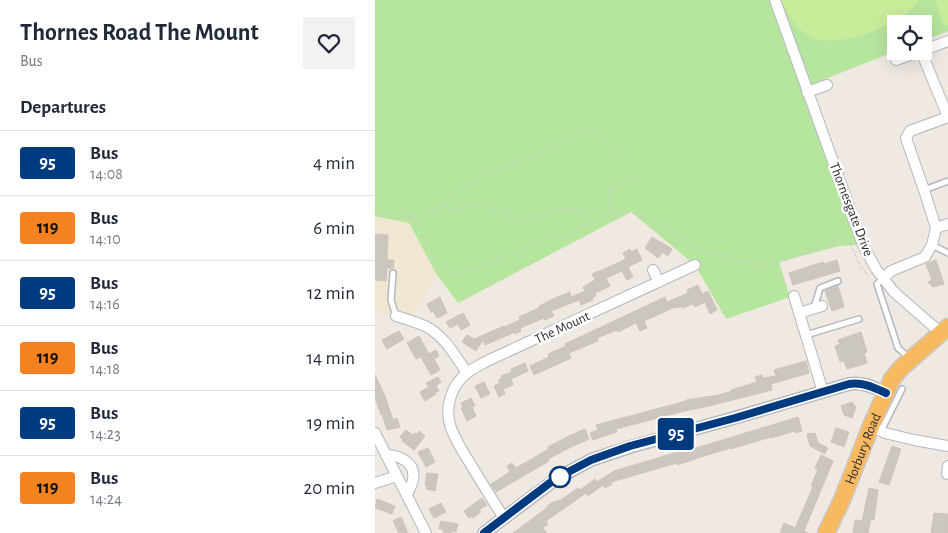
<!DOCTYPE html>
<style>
body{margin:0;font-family:"Alegreya Sans",sans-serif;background:#f2f2f3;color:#1f2937;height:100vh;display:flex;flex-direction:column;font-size:19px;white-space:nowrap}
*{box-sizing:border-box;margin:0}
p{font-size:16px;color:#747a83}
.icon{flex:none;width:28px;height:28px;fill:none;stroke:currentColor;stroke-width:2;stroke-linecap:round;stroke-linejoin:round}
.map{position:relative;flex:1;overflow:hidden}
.drawer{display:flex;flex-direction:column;background:#fff;width:375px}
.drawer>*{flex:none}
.badge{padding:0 10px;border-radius:4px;font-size:18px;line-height:32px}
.buttons{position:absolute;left:512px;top:15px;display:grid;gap:10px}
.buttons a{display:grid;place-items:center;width:45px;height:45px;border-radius:0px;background:#fff;box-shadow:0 5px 20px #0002;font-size:25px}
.map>.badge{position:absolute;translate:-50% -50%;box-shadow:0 0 0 2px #fff}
h2{padding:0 20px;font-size:19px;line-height:45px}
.round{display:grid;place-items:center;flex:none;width:52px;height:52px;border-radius:0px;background:#f2f2f3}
.summary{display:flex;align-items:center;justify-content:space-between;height:85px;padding:0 20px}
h1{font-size:24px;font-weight:700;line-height:38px}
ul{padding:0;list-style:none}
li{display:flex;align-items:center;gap:15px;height:65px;padding:0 20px;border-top:1px solid #e0e1e3}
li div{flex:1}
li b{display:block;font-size:19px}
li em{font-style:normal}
li .badge{min-width:55px;font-weight:700;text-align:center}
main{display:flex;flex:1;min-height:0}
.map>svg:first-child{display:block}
</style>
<main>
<section class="drawer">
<div class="summary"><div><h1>Thornes Road The Mount</h1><p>Bus</p></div><a class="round"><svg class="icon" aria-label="heart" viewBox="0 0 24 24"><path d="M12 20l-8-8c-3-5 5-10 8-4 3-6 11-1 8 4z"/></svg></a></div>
<h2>Departures</h2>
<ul>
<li><span class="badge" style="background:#003b80;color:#fff">95</span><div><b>Bus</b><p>14:08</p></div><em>4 min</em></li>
<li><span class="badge" style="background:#f58220;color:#111">119</span><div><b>Bus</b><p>14:10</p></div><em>6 min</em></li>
<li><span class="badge" style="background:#003b80;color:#fff">95</span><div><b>Bus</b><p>14:16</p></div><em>12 min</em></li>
<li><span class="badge" style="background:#f58220;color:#111">119</span><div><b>Bus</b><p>14:18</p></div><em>14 min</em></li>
<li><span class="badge" style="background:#003b80;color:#fff">95</span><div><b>Bus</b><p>14:23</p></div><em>19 min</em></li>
<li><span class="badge" style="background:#f58220;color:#111">119</span><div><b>Bus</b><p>14:24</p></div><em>20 min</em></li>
</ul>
</section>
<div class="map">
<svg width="573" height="533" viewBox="0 0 573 533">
<rect width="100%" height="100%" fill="#efe9e1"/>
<path fill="#f0e6d1" d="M0 216 33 223 62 275 34 321 21 316 0 312Z"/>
<path fill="#b6e59e" d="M0 0H573V31L549 41V24H521V51L430 87 488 245 464 246 404 262 415 297 351 319 320 265 256 212 83 303 62 275 34 223 0 216Z"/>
<path fill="#c9ec9a" d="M406 0H543C532 24 466 47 442 39 423 33 414 17 406 0Z
M560 0H573V25L569 26Z"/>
<path fill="#cbc7bf" stroke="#cbc5ba" d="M0 234 13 235 12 260H19L18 268H12L11 281 0 280Z
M277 237 297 249 293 256 287 252 283 258 270 248Z
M255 249 256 252 262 249 267 260 253 267 258 277 252 280 247 271 231 278 235 286 220 293 221 296 217 298 218 300 206 305 204 300 176 311 179 316 170 320 169 318 145 328 146 331 140 334V332L110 345 108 340 101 351 87 342 92 335 99 339 129 326V327L145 320 144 317 164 308V306L182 297 195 292 196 297 210 291 208 287 220 280 217 274 223 271V272L251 259 248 253Z
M462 260 465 271 418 285 414 273 448 262 449 264Z
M561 260 569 284 558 287 553 282 557 280 551 264Z
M323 285 327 294 333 291 342 310 335 314 330 302 320 307 318 304 307 308V306L301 308 300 307 269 321 272 328 265 331 261 323 243 332 242 330 222 338 223 341 194 353 196 358 159 375 155 366 174 357 173 354 191 346 190 344 290 297 292 302 313 293 312 290Z
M463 286 469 307 457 311 450 291Z
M65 297 72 313 62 318 58 311 56 312 52 304Z
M88 313 95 325 86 330 83 324 75 328 71 322Z
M24 331 29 339 12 349 7 340Z
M486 332 492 352 489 353 492 363 472 369 469 361 465 362 460 346 465 344 463 340Z
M44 336 54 354 61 350 64 356 59 359 65 370 56 375 46 357 41 359 32 343Z
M431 361 434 373 396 384 397 390 338 405 305 412 241 429 242 432 218 440 215 433 223 430 221 425 311 401V400L344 395 357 391 356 390 382 382 380 377 387 375 388 378 401 376 399 370Z
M150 363 153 371 136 379 138 385 128 389 130 394 124 397 119 386 125 383 123 380 127 378 126 376 137 372 136 369Z
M0 375 10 396 18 420 22 418 25 427 12 430 7 414 6 415 0 398Z
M63 377 66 382 61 386 64 391 60 392 61 394 50 401 45 392 54 387 51 383Z
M109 382 115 394 106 398 100 386Z
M96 398 100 406 97 407 101 416 92 421 86 408 88 407 86 403Z
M477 402 481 407 477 418 469 415 466 406Z
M423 417 427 431 421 433 420 431 396 438V437L356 449V448L329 456 302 465V463L236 482 237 484 230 488 228 485 213 496 211 493 171 521 173 524 168 528 172 533H138L172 508V506L180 501 181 502 183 500 184 501 203 488 205 490 220 479 222 482 239 471 306 451 307 452 331 445Z
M461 428 474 432 469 447 456 442Z
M210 429 214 439 196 447 173 459 174 461 121 492 116 484 135 472 132 466 137 463 141 468 174 449 173 447 194 436Z
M31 430 38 435 40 433 42 434 44 431 50 436 39 450 27 441 28 439 25 437Z
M440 433 443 443 453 448 450 454 435 446 432 434Z
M517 446 526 449 514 485 504 482Z
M53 448 60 462 51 467 43 452Z
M446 455 458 461 429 531 433 533H405L409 523 420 528 438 487 436 486 443 469 440 468Z
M52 473 63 474 60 491 51 489 52 485H50Z
M494 488 503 490 499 520 496 519 493 533H478L480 520 487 521Z
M107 498 112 505 104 510 106 512 98 518 97 516 94 518 89 511Z
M2 499 20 506 17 514 0 508Z
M66 503 71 512 59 518 54 509Z
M559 513 573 514V533H556Z
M26 517 30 526 33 533H24L18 521Z
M66 521 83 524 81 532 77 531 76 533H75L68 532V529H64Z"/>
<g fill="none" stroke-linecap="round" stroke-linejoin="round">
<defs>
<path id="service" d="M549 190 573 181
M557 245 573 253
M18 273 16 300 21 316
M509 278 502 284 523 348 533 357
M439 308 445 288 463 281
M431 335 484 319
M506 431 527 389"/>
<path id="minor" d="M400 0 488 245 501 269 519 292 566 333
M549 50 573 41
M546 51 573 117
M521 60 546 51
M432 92 452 85
M561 228 573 224
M278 270 284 282
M509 278 516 271 550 257 557 245 561 228 549 190 531 138 535 131 573 117
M419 296 448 392
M424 313 447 306
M21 316C31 319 41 322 50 326 69 335 81 357 92 373
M496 426 510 433 539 440 573 446
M0 433 51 533
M11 455C25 455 41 463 38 479 37 485 34 490 32 495
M572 474 573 466
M0 483 22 476
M129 518C118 501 107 483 96 465 89 454 81 441 76 428 69 409 76 385 92 373 98 368 105 365 112 361L320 265"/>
<path id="tertiary" d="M109 533 181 479 216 460 255 447 359 418 474 384C488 382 498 387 511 393"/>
<g id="trunk">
<path id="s1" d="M451 533 467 500 496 426 517 379 526 368 573 327"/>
</g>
</defs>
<use href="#service" stroke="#b4b7c1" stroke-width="8"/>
<use href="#minor" stroke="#b4b7c1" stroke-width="12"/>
<use href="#tertiary" stroke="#b4b7c1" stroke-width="14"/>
<use href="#trunk" stroke="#c9c9c9" stroke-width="19"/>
<path stroke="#c9c9c9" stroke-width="1" stroke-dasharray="4 2.5" stroke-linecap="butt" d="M66 207 81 210 100 204 123 210 142 220 155 219 170 213 183 210 206 209 228 215
M233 211 235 187 261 177
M0 213 45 218 66 207 81 191 112 172 168 152 197 135 219 130 257 160
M36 217 65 266 82 275 111 265 155 244 174 238 197 235 233 212 251 211 281 222 328 250 361 260 386 264 406 262 454 244 466 238 474 241 485 266 494 276"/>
<use href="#service" stroke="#fff" stroke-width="5"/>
<use href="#minor" stroke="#fff" stroke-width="10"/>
<use href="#tertiary" stroke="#fff" stroke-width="11"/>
<use href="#trunk" stroke="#f8ba60" stroke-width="16"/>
</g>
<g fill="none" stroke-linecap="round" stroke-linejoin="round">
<defs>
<path id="line" d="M109 533 180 479 216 460 255 446 360 418 474 384C488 382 498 387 511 393"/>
</defs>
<use href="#line" stroke="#fff" stroke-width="11"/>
<use href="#line" stroke="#003b80" stroke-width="8"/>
</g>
<circle fill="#fff" stroke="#003b80" stroke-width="2.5" cx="185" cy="477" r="10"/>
<g text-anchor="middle" stroke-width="5" stroke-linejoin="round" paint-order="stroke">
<g font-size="14" fill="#2e2e2e" stroke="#fff">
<text transform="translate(477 209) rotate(69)" y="5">Thornesgate Drive</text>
<text transform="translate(187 327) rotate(-25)" y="5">The Mount</text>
<text dy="5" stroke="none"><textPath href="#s1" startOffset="92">Horbury Road</textPath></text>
</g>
</g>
</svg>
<div class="buttons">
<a><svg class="icon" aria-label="locate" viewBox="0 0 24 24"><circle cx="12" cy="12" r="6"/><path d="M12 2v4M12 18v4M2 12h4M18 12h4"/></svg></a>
</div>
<b class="badge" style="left:301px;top:434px;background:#003b80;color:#fff">95</b>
</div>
</main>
